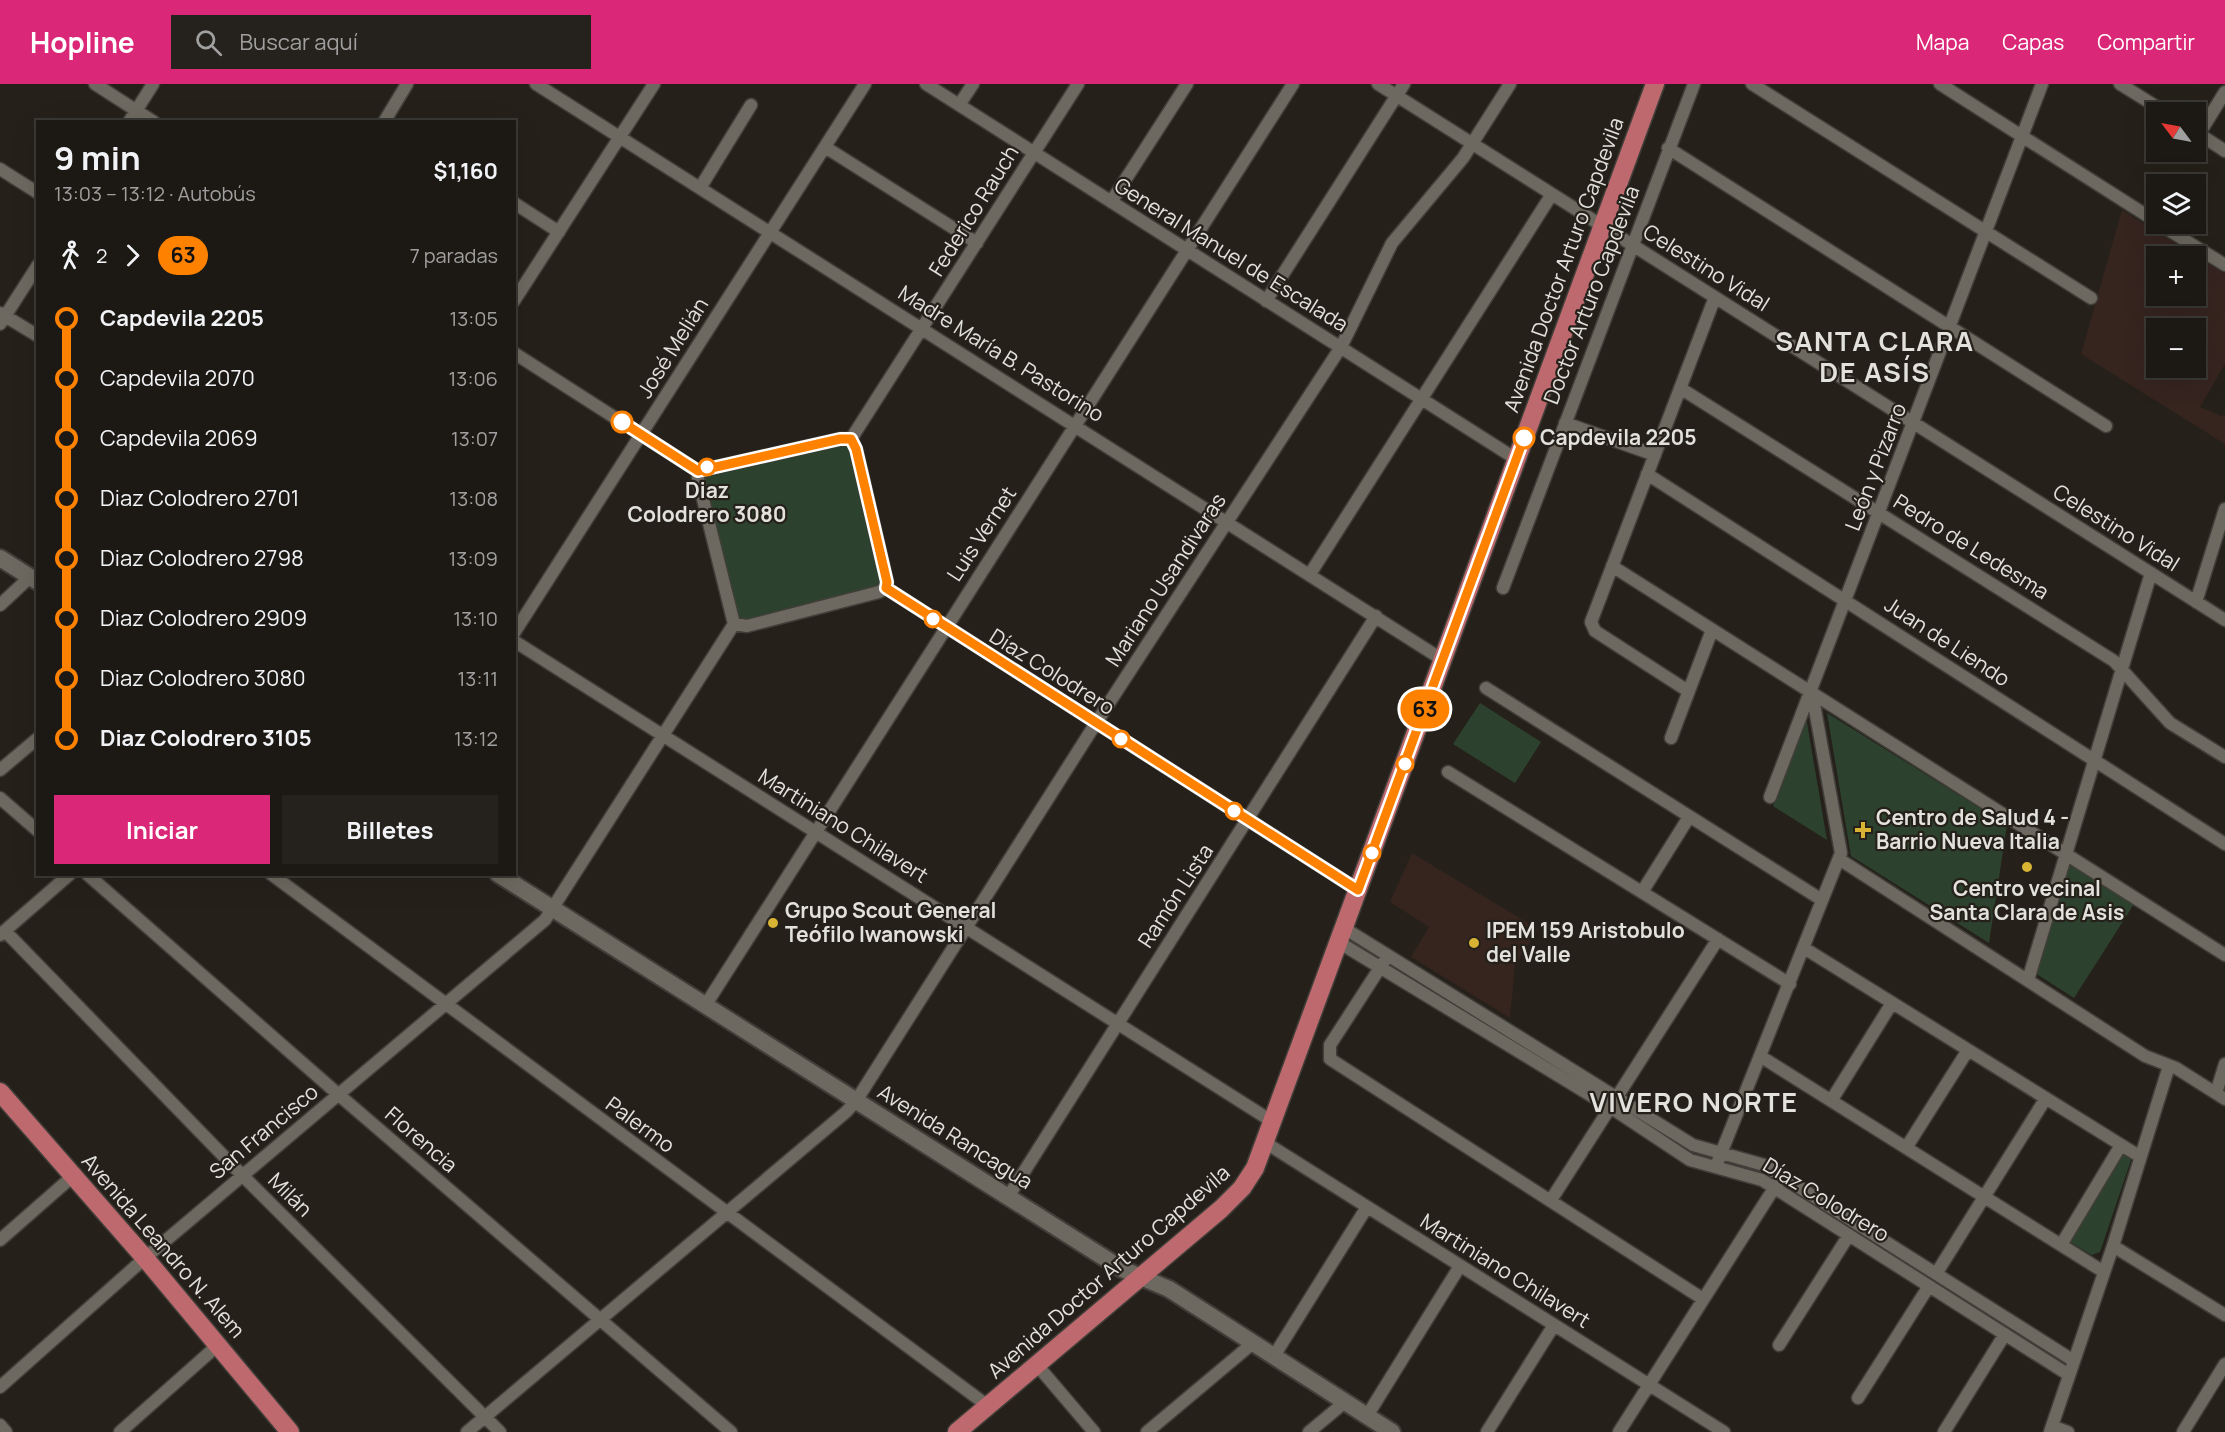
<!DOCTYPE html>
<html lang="es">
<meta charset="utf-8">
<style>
body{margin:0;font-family:Manrope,sans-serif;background:#25221d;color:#f1f3f6;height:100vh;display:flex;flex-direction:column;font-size:22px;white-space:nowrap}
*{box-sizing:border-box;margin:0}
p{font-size:20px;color:#a0a0a0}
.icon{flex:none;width:33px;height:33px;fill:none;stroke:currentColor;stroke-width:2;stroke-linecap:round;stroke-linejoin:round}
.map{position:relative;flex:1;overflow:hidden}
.drawer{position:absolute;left:36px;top:36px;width:480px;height:756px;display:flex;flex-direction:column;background:#1c1914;border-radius:0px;box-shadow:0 6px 24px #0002,0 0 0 2px #3a3834}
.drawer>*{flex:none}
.badge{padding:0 12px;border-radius:20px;font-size:21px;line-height:39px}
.needle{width:39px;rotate:302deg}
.controls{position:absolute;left:2146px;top:18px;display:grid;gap:12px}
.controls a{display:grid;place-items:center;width:60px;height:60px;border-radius:0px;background:#1c1914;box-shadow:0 6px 24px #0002,0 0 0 2px #3a3834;font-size:30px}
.map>.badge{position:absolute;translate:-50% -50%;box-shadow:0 0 0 3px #fff}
.legs{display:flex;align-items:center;gap:9px;height:66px;padding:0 18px;font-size:20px}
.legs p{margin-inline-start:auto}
.summary{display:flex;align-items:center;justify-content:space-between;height:102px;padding:0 18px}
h1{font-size:33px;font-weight:700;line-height:45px}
.button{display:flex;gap:12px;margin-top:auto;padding:12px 18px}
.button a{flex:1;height:69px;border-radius:0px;background:#db2777;color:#fff;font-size:24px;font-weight:700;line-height:69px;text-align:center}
.button a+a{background:#25221d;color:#f1f3f6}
ul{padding:0 18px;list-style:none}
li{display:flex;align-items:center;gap:21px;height:60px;font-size:22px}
li i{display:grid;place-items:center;width:9px;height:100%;margin:0 8px;background:currentColor}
li i::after{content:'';width:15px;height:15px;margin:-8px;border:4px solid;border-radius:50%;background:#1c1914}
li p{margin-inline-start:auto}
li:first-child i{background:linear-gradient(#0000 50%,currentColor 0)}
li:last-child i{background:linear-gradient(currentColor 50%,#0000 0)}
header{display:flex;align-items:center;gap:36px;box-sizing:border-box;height:84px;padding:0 30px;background:#db2777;color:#fff}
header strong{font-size:28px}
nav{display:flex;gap:33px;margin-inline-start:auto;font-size:21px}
.search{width:420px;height:54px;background:#25221d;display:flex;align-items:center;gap:15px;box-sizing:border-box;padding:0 21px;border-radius:0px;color:#a0a0a0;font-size:22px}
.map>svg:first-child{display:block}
</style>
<header>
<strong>Hopline</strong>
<div class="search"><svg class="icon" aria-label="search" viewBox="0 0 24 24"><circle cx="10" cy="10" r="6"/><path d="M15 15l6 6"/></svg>Buscar aquí</div>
<nav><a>Mapa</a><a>Capas</a><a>Compartir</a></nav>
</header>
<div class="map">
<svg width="2225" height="1348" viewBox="0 0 2225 1348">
<rect width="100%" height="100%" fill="#25211a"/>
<path fill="#36241f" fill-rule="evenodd" d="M2122 126 2225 190V280L2200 323 2221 332 2225 331V360L2081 270ZM2157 172H2196V212H2157ZM2157 244H2196V284H2157Z
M1412 769 1538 845 1515 881 1510 934 1411 873 1429 843 1390 818Z"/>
<path fill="#2d422e" d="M851 355 886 504 734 540 698 387Z
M1480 619 1541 658 1515 699 1453 660Z
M1827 629 2007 741 1989 859 1851 772Z
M1806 633 1827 756 1773 722Z
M2067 778 2134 820 2074 914 2032 887Z
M2121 1071H2127L2131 1076 2100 1168 2092 1171 2070 1158V1154Z"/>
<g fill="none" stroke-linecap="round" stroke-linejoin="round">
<defs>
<path id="street" d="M95 0 154 38
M536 0 1443 576
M926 0 1516 375
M1378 0 2225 536
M1752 0 2091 214
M1940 0 2157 138
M2120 0 2165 28
M959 21 973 0
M129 38 153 0
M384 38 407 0
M2196 48 2225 67
M2199 50 2225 8
M825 63 977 159
M1668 64 2106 342
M0 85 38 109
M700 104 751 21
M1111 118 1187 0
M514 119 559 148
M2159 140 2225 181
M514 217 654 0
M1266 217 1404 0
M0 229 38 252
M0 240 38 181
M514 269 698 387
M1680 304 2114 577 2170 639 2225 673
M1565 339 1655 371
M851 355 1078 0
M851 355 856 365 887 498 886 504
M698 387V395L734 540
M698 387 840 355H851
M1647 390 2225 760
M1612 482 2225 871
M1310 490 1552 110
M886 504 1358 806
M1503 504 1694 0
M2196 518 2225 425
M0 521 30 493
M734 540 747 542 879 508 886 504
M514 549 865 0
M514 557 1273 1038
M1486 604 1822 816
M1688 607 1595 547 1591 538 1715 213
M1671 654 1712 546
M0 686 38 654
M1448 688 1790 900
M1770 713 2042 0
M0 714 38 747
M1839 775 2145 972 2176 984 2225 1015
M87 790 339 1011 731 1348
M271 790 988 1322
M1642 808 1689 733
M1344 844 1693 1061 1764 1081 2074 1277
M5 847 242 1091 500 1348
M0 851 70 790
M1340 859 1610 1023 1690 1076 1762 1096 2069 1291
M1804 864 2139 1072
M1385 876 1330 961V975L1703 1215
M2028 896 2151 489
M705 922 1293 0
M1760 972 2104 1188
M2216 1009 2225 980
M1831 1017 1892 919
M1266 1059 1724 1348
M1906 1064 1968 966
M1718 1077 1841 769 1812 609
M1008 1113 1376 532
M1551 1116 1718 855
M0 1156 73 1092
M2061 1161 2121 1061
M2113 1162 2225 1231
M1936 1190 2046 1014
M1779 1261 1849 1151
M1274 1272 1367 1123
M1037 1281 1094 1348
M0 1303 145 1174 545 836 734 540
M1858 1314 1929 1202
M1367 1332 1460 1182
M0 1341 6 1348
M2052 1342 2068 1348
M120 1348 218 1261
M467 1348 846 1028 856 1017 1096 639 1341 263 1392 159 1463 74 1510 0
M1147 1348 1253 1259
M1309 1348 1345 1318
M1487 1348 1554 1241
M1619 1348 1778 1098
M1944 1348 2005 1250
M2050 1348 2113 1162 2169 982
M2183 1348 2225 1280"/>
<path id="secondary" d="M0 474 38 498
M498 790 1122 1185 1169 1205 1392 1348"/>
<path id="primary" d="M0 1008 145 1174 290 1348
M957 1348 1221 1125 1242 1104 1255 1084 1655 0"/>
</defs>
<use href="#street" stroke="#413e39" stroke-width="15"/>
<use href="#secondary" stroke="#413e39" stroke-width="20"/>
<use href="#primary" stroke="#413e39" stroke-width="21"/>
<use href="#street" stroke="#6d6960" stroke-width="12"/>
<use href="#secondary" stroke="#6d6960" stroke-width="16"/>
<use href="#primary" stroke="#be696e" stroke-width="18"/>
</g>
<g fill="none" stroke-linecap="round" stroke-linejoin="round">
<defs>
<path id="line-1" d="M622 338 698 387 840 355H851L856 365 887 498 886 504 1358 806 1524 354"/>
</defs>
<use href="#line-1" stroke="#fff" stroke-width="14"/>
<use href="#line-1" stroke="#ff8100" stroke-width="9"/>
</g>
<g fill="#fff" stroke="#ff8100" stroke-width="3">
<circle cx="622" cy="338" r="10"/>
<circle cx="1524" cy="354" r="10"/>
<circle cx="707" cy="383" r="8"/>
<circle cx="933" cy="535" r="8"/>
<circle cx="1121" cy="655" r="8"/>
<circle cx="1405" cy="680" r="8"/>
<circle cx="1234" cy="727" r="8"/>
<circle cx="1372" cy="769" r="8"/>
</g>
<g fill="#d9b334" stroke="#25211a" stroke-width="2">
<path d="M1860 737h6v6h6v6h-6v6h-6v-6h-6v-6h6z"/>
<circle cx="2027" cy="783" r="6"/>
<circle cx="773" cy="839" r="6"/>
<circle cx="1474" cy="859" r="6"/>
</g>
<g text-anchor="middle" stroke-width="4.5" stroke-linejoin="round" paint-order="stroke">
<g font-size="21" fill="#e3e1dc" stroke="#25211a">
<text transform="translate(974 127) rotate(-58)" y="7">Federico Rauch</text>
<text transform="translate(1231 171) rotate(32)" y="7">General Manuel de Escalada</text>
<text transform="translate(1564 181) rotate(-70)" y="7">Avenida Doctor Arturo Capdevila</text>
<text transform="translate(1706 184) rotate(32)" y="7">Celestino Vidal</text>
<text transform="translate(1592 211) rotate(-69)" y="7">Doctor Arturo Capdevila</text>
<text transform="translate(673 264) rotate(-58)" y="7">José Melián</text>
<text transform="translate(1001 270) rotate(32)" y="7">Madre María B. Pastorino</text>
<text transform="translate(1876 383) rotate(-69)" y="7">León y Pizarro</text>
<text transform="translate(2116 444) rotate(32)" y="7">Celestino Vidal</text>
<text transform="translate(982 450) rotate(-57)" y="7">Luis Vernet</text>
<text transform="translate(1971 463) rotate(32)" y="7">Pedro de Ledesma</text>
<text transform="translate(1166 496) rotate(-57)" y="7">Mariano Usandivaras</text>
<text transform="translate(1947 558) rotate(33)" y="7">Juan de Liendo</text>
<text transform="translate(1052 588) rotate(32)" y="7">Díaz Colodrero</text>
<text transform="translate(843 742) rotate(32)" y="7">Martiniano Chilavert</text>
<text transform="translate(1176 812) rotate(-57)" y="7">Ramón Lista</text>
<text transform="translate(640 1041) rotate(36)" y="7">Palermo</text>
<text transform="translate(264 1048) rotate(-40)" y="7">San Francisco</text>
<text transform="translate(955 1053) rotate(32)" y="7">Avenida Rancagua</text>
<text transform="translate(421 1056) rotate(41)" y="7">Florencia</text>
<text transform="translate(290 1111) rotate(45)" y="7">Milán</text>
<text transform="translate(1826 1116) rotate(31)" y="7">Díaz Colodrero</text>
<text transform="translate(163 1162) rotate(49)" y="7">Avenida Leandro N. Alem</text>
<text transform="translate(1505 1187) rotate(32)" y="7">Martiniano Chilavert</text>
<text transform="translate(1109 1188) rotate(-41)" y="7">Avenida Doctor Arturo Capdevila</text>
</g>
<g font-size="21" font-weight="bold" fill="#e3e1dc" stroke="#25211a" text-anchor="start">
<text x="1540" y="361">Capdevila 2205</text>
<text x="707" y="414" text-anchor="middle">Diaz<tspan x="707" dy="24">Colodrero 3080</tspan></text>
</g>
<g font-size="21" font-weight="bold" fill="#e3e1dc" stroke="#25211a" text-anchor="start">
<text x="1876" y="741">Centro de Salud 4 -<tspan x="1876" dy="24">Barrio Nueva Italia</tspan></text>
<text x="2027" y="812" text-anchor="middle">Centro vecinal<tspan x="2027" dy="24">Santa Clara de Asis</tspan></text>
<text x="785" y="834">Grupo Scout General<tspan x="785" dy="24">Teófilo Iwanowski</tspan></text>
<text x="1486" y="854">IPEM 159 Aristobulo<tspan x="1486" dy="24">del Valle</tspan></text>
</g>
<g font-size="27" font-weight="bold" letter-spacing="1.5" fill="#e3e1dc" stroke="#25211a">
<text x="1875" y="267">SANTA CLARA<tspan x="1875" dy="31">DE ASÍS</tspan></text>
<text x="1694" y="1028">VIVERO NORTE</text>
</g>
</g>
</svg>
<div class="controls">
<a><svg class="needle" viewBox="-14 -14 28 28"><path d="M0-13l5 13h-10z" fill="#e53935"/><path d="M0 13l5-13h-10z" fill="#a0a0a0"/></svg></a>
<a><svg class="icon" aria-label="layers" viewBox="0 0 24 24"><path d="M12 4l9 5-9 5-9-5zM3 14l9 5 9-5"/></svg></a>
<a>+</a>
<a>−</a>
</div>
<b class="badge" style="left:1425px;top:625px;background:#ff8100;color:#111">63</b>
<section class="drawer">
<div class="summary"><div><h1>9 min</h1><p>13:03 – 13:12 · Autobús</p></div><b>$1,160</b></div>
<div class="legs"><svg class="icon" aria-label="walk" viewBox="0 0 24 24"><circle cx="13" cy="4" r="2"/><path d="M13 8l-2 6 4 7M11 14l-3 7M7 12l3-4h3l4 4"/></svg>2<svg class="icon" aria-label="forward" viewBox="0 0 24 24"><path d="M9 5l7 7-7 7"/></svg><b class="badge" style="background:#ff8100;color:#111">63</b><p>7 paradas</p></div>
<ul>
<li><i style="color:#ff8100"></i><b>Capdevila 2205</b><p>13:05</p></li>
<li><i style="color:#ff8100"></i><span>Capdevila 2070</span><p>13:06</p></li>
<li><i style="color:#ff8100"></i><span>Capdevila 2069</span><p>13:07</p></li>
<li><i style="color:#ff8100"></i><span>Diaz Colodrero 2701</span><p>13:08</p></li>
<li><i style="color:#ff8100"></i><span>Diaz Colodrero 2798</span><p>13:09</p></li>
<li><i style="color:#ff8100"></i><span>Diaz Colodrero 2909</span><p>13:10</p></li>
<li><i style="color:#ff8100"></i><span>Diaz Colodrero 3080</span><p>13:11</p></li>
<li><i style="color:#ff8100"></i><b>Diaz Colodrero 3105</b><p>13:12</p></li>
</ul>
<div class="button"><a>Iniciar</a><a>Billetes</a></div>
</section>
</div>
